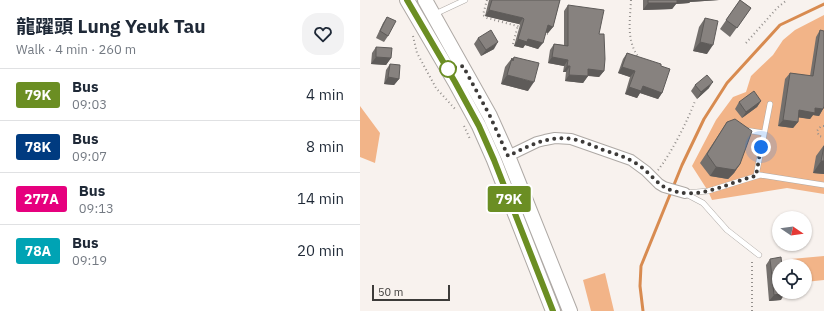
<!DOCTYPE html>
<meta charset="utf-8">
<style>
body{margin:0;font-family:"IBM Plex Sans","Noto Sans SC",sans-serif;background:#f2f2f3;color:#1f2937;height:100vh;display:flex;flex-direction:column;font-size:15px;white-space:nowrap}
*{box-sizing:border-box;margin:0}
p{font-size:13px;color:#747a83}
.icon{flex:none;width:22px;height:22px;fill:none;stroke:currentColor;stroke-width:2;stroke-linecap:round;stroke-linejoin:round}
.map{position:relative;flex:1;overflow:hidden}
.side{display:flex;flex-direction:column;background:#fff;width:360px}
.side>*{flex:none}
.badge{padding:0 8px;border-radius:3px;font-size:14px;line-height:26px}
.needle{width:26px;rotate:103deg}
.buttons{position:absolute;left:412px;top:211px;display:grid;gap:8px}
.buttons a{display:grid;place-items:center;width:40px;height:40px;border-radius:50%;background:#fff;box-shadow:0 1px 3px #0004;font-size:20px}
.scale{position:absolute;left:12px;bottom:10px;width:78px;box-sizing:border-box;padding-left:4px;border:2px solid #3d3b39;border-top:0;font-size:11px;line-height:14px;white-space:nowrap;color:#3d3b39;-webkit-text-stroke:3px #f8f2ee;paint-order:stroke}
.you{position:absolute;width:20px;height:20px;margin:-10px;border:3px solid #fff;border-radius:50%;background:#1a73e8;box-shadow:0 0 0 6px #1a73e833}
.map>.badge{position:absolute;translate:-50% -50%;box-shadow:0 0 0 2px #fff}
.round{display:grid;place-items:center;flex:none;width:42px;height:42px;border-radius:16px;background:#f2f2f3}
.summary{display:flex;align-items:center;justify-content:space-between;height:68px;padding:0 16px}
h1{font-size:19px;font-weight:700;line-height:30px}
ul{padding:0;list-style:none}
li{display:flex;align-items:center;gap:12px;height:52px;padding:0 16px;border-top:1px solid #e0e1e3}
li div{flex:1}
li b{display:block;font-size:15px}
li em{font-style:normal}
li .badge{min-width:44px;font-weight:700;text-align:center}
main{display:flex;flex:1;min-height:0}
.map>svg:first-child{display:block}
</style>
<main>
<section class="side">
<div class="summary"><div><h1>龍躍頭 Lung Yeuk Tau</h1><p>Walk · 4 min · 260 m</p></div><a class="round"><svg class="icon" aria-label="heart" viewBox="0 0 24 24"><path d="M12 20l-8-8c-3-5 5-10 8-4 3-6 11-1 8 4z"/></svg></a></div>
<ul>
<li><span class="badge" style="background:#6b8e23;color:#fff">79K</span><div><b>Bus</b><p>09:03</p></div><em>4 min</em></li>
<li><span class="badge" style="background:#003b80;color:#fff">78K</span><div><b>Bus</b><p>09:07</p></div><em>8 min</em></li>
<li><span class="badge" style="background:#e6007e;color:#fff">277A</span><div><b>Bus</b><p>09:13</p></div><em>14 min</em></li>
<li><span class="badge" style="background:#00a3b4;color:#fff">78A</span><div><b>Bus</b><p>09:19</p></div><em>20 min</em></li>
</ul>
</section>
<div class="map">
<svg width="464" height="311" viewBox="0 0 464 311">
<rect width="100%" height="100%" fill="#f8f2ee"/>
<path fill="#f2b488" d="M464 15V194L427 188 352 200 348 191 332 166 356 120 373 97 386 92 391 76 413 55 423 40 435 30Z
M0 106 20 133 15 163 0 157Z
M464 256V280L445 282V266H432L431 259Z
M245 273 254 311H231L223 280Z"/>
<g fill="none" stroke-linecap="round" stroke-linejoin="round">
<path stroke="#d88b50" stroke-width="3" d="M283 311 280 286 281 266 322 165 344 119 367 83 420 25 464 4"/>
<defs>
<path id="lane" d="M75 14 105 0
M385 130 404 133
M396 176 410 104
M325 193 348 191 400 175 464 185
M326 194 343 203 367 230 399 255"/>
<path id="street" d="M148 156 177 142 185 140 195 138 211 139 271 160 286 171 299 184 304 187 325 193"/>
<path id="secondary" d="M47 0 95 82 119 126 134 160 193 311
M65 0 130 116 148 156 210 311"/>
</defs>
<use href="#lane" stroke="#aea9a5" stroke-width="6"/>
<use href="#street" stroke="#aea9a5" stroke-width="12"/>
<use href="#secondary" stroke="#aea9a5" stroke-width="16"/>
<path stroke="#94908d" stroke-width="2" stroke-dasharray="1 3" stroke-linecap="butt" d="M127 0 123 15 127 18 161 27
M271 0C270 22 266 40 279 58
M183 33 189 34
M53 36 57 53 76 88 96 110
M386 43 417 8 427 0
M153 44 158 25
M104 126 110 139
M464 126H461L457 131 459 136 464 137
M298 170C311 154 328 120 335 101
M392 311V260"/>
<use href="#lane" stroke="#fff" stroke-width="5"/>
<use href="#street" stroke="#fff" stroke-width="10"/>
<use href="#secondary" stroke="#fff" stroke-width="14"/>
</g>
<path fill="#74706d" d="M129 0H200L193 27 188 33 186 32 178 49 165 45 163 48 154 46 160 25 159 24 125 16Z
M283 0H359L330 2 329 3 316 4 312 9 283 10Z
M380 0 391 8 370 37 360 29Z
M208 5 239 34 244 71 239 77 228 76 223 83 205 81 206 72H203L204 66 188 63 190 50 194 44 204 45V11Z
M27 17 28 36 24 42 16 38 23 23Z
M345 18 347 54 333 51 339 27Z
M460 30 463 109 459 116 453 115 450 119 438 117V122L433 128 418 126 425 79 430 73 450 76 456 37Z
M118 38 134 49 121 56 114 44Z
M16 47 31 58 26 65 11 64 12 53Z
M267 53 301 66 302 93 298 99 280 93 277 98 265 94 270 77 258 73 263 59Z
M154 57 168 91 141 84 145 67 152 58 153 59Z
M30 64 39 79 34 85 24 84 26 70Z
M335 85 349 88 337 99 331 91Z
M401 101 397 107 382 118 375 109 379 102Z
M367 122 380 164 374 173 368 179 350 176 340 163Z
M464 145V174L453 173 456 156Z
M410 259 421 300 409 301 406 265Z"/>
<path fill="#5e5b59" d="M315 0H359L330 2 329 3 316 4 312 9 283 10 288 3Z
M129 10 163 18 159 24 125 16Z
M188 25 193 27 188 33 183 32Z
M158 39H168L183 43 178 49 165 45 163 48 154 46Z
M138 42 134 49 121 56 126 50Z
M340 42 353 45 347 54 333 51Z
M16 57 31 58 26 65 11 64Z
M192 57 208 60 204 66 188 63Z
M207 66H210L206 72H203Z
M262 67 275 71 270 77 258 73Z
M228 69 244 71 239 77 224 75Z
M147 75 174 82 168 91 141 84Z
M209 75 228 76 223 83 205 81Z
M28 77 39 79 34 85 24 84Z
M353 82 349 88 337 99 341 92Z
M283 86 302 93 298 99 280 93 277 98 265 94 269 87Z
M401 101 397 107 382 118 386 112Z
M455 108 463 109 459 116 453 115 450 119 435 117 439 110Z
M423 120 438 122 433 128 418 126Z
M461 161H464V174L453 173Z
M380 164 374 173 368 179 350 176 356 167Z
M425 293 421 300 409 301 414 295Z"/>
<path fill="#87827f" stroke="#5e5b59" d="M132 0H200L193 27 188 25 183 43 168 39 167 42 158 39 164 19 163 18 129 10Z
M288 0H317V3H288Z
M380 0 391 8 377 28 366 20Z
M208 5 244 10 239 34H244L245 59 244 71 228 69V76L209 75 210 66H207L208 60 192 57 194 44 208 46Z
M27 17 36 21 28 36 20 31Z
M345 18 358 21 353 45 340 42Z
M131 30 138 42 126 50 118 38Z
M460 30 464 31V106L463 109 455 108V113L439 110 438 122 423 120 430 73 453 76Z
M16 47 32 48 31 58 16 57Z
M267 53 301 64V66L310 69 302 93 283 86 281 91 269 87 275 71 262 67Z
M154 57 179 63 174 82 147 75 152 58 153 61Z
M30 64 40 65 39 79 28 77Z
M347 75 353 82 341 92 335 85Z
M394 91 401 101 386 112 379 102Z
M375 119 392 131 380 164 375 170 356 167 347 154 367 122Z
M464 146V161H461Z
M421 257 422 266H419V292H425V293L414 295 410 259Z"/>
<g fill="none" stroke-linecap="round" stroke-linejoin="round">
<defs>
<path id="line" d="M47 0 95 82 119 126 134 160 193 311"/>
</defs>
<use href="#line" stroke="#fff" stroke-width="9"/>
<use href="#line" stroke="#6b8e23" stroke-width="6"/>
<path stroke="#3d3b39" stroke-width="4" stroke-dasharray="0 7.2" d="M88 69 103 66 130 116 148 156C169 146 188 135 212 139 223 141 233 146 243 150 256 154 269 158 280 166 297 179 300 191 325 193 350 195 373 181 396 176L401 147"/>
</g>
<circle fill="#fff" stroke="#6b8e23" stroke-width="2" cx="88" cy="69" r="8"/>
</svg>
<div class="buttons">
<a><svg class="needle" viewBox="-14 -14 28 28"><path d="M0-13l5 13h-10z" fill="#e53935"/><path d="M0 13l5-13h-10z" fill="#747a83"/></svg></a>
<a><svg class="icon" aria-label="locate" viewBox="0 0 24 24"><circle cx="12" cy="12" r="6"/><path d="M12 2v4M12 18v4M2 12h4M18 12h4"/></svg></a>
</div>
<div class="scale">50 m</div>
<div class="you" style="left:401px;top:147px"></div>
<b class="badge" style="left:149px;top:199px;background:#6b8e23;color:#fff">79K</b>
</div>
</main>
